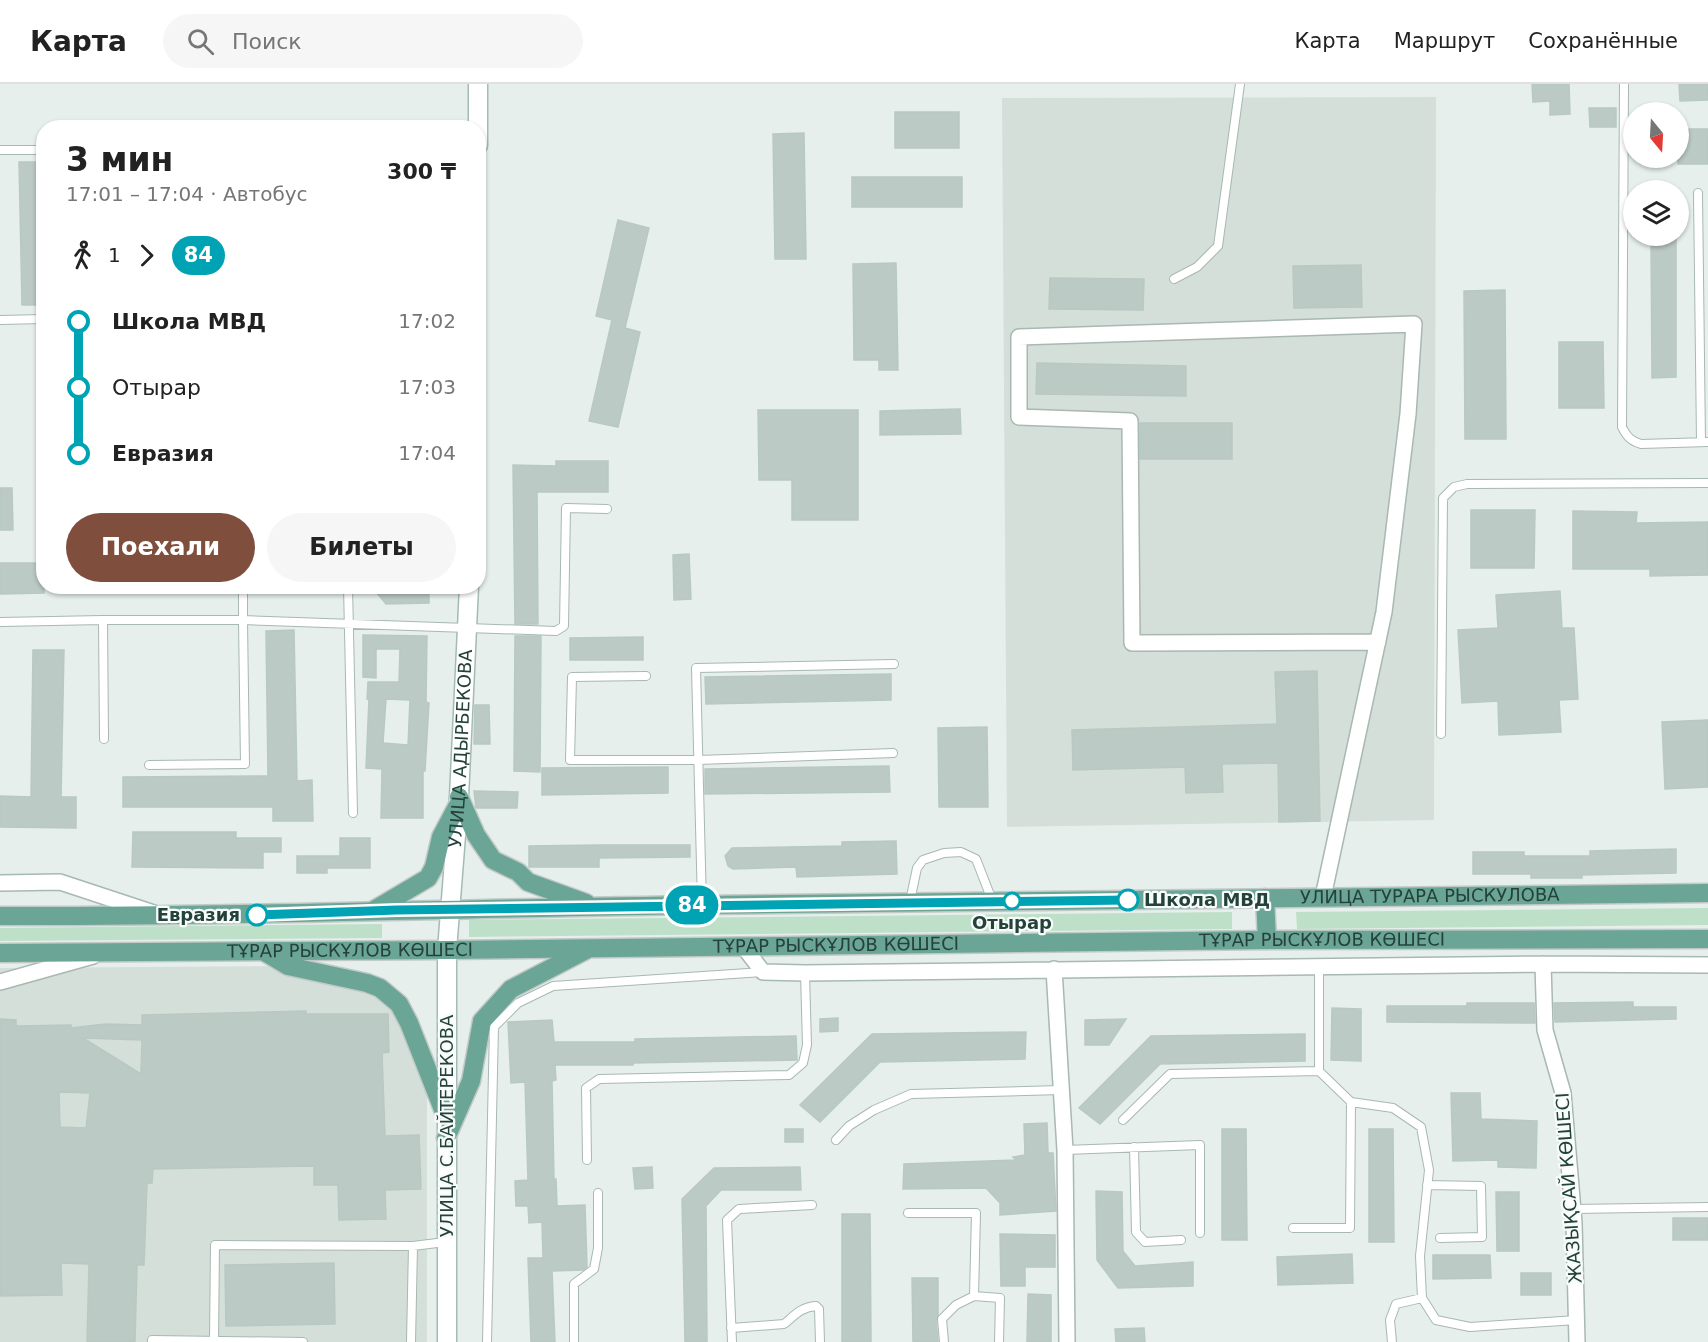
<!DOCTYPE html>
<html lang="ru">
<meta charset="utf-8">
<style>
body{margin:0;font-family:"DejaVu Sans",sans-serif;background:#f6f6f6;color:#222;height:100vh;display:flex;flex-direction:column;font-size:22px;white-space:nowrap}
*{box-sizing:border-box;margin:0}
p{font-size:20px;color:#767676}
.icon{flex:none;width:33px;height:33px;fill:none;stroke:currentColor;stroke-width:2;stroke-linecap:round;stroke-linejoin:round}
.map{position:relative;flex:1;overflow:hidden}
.drawer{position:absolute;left:36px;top:36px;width:450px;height:474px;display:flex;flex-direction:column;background:#fff;border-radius:24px;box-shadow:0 2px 4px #0004}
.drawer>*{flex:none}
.badge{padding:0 12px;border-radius:20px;font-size:21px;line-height:39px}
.needle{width:39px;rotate:162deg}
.fabs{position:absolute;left:1623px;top:18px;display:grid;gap:12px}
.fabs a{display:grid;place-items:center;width:66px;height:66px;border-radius:50%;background:#fff;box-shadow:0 2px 4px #0004;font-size:30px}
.map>.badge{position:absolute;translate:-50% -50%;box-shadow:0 0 0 3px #fff}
.legs{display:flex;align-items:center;gap:9px;height:66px;padding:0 30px;font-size:20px}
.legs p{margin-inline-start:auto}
.overview{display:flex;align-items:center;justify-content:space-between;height:102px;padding:0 30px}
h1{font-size:33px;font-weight:700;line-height:45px}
.cta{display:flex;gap:12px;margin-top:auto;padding:12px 30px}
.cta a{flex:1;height:69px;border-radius:36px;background:#804e3d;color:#fff;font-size:24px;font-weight:700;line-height:69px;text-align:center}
.cta a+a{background:#f6f6f6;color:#222}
ul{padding:0 30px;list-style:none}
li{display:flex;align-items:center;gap:21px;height:66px;font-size:22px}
li i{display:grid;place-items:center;width:9px;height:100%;margin:0 8px;background:currentColor}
li i::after{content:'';width:15px;height:15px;margin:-8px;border:4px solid;border-radius:50%;background:#fff}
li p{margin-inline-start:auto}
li:first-child i{background:linear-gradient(#0000 50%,currentColor 0)}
li:last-child i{background:linear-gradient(currentColor 50%,#0000 0)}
header{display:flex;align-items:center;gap:36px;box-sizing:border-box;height:84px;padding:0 30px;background:#fff;border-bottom:2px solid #e0e0e0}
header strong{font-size:28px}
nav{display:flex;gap:33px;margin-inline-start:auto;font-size:21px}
.search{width:420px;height:54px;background:#f6f6f6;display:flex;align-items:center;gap:15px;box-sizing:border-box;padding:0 21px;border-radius:33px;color:#767676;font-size:22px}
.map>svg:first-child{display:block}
</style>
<header>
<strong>Карта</strong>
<div class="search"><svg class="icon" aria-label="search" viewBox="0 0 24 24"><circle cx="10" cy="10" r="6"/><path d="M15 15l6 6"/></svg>Поиск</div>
<nav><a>Карта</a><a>Маршрут</a><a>Сохранённые</a></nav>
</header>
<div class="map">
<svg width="1708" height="1258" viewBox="0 0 1708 1258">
<rect width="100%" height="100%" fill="#e6efeb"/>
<path fill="#d4dfda" d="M1436 13 1434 736 1007 743 1002 14Z
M276 882 405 914 427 956V1258H0V884Z"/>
<path fill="#bfe0c8" d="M1708 824V841L1297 845 1296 828Z
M1232 828V845L469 853V836Z
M382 840V854L0 857V844Z"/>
<path fill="#bbcac4" stroke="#b8c9c2" stroke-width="1.5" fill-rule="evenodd" d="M1532 0H1569L1570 30 1550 31V17L1533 18Z
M1679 0H1708V16L1680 17Z
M1589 24H1616V43H1590Z
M895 28H959V64H895Z
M1678 45H1708V80H1678Z
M804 49 806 175H775L773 50Z
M19 78H44V221H22Z
M852 93H962V123H852Z
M618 136 649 144 625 244 640 248 618 343 589 337 612 236 596 232Z
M1651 152H1676V293L1652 294Z
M896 179 898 286H879V276H854L853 180Z
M1361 181 1362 223 1294 224 1293 182Z
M1050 194 1144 195 1143 226 1049 225Z
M1505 206 1506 355H1465L1464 207Z
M1559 258H1603L1604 324H1559Z
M1037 279 1186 282V312L1036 310Z
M960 325 961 350 880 351V327Z
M758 326H858V436H792V396H759Z
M1140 339H1232V375H1140Z
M556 377H608V408H537L538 540H515L513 381 556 382Z
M0 404H12L13 446H0Z
M1471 426H1535L1534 484H1471Z
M1573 427 1637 428 1636 439 1708 438V491L1650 492V485H1573Z
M689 470 691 515 674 516 673 471Z
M0 479H44V509L0 510Z
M371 502H429V519L386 520Z
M1560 507 1562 544H1574L1578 615 1559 616 1561 648 1499 651 1498 617 1462 619 1458 546 1498 544 1496 511Z
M294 546 297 697 312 696 313 737H273V723H123V693L268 692 266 547Z
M363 551 427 552 426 618 429 619 425 687H423V734H381L382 685 366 684 369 615H367L368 598H399L400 565H376V594L363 593ZM386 615 410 616 408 661 383 659Z
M515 552H541L540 688 514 687Z
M643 553V576H570V554Z
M33 566H64L61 713H76V744L0 743V712L31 713Z
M1317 587 1320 737 1279 738 1278 679 1222 680 1223 708 1186 709 1185 683 1073 686 1072 646 1277 640 1275 588Z
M891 590V616L706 620 705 593Z
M475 621H489L490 660H474Z
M1708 636V703L1665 705 1662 638Z
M987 643 988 723H939L938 644Z
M889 682 890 708 705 710V685Z
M668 683V709L542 711V684Z
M474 707 518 708 517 724H476Z
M133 748H236V754H281V768H263V784L132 783Z
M340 754H370V784H327V789H297V772H340Z
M896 757 897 790 797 793 796 783 733 785 728 782 726 775 725 772 732 764 842 762V758Z
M599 761H690V773L599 774V783H529V762Z
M1676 765V789L1582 791V794H1531V790H1473V768H1524V772H1590V767Z
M1633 918V923H1676V935L1555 938 1554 919Z
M1467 919H1534L1535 939 1387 938V922H1467Z
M1332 924 1361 925V977L1331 976Z
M306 927V930H388L389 968 382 969 385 1052 419 1051 421 1105 385 1106 386 1135 339 1136 338 1101H314V1082L153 1085 152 1099H147L144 1181H137L135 1258H87L89 1180 61 1179 62 1211 0 1212V935L16 936V942L71 941V944L105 940 142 941V931ZM83 954 142 956 141 990ZM59 1008 90 1009 86 1044 60 1043Z
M838 934V947L820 948V935Z
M1126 935 1109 961H1085V936Z
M552 936 554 958H635V955L796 952 797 976 633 979V981H555L556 996 552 997 554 1095H556L557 1122 585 1121 587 1183 583 1186 552 1187 555 1258H531L528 1174H543L542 1138 529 1139 528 1122H516L515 1097 528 1096 525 998 511 999 508 938Z
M1026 948 1025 975 880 978 820 1038 800 1021 872 950Z
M1305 950V977L1160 980 1100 1040 1079 1024 1151 952Z
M1451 1009H1480L1481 1035 1537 1037 1536 1084 1498 1083V1076L1453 1077Z
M1047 1039 1048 1069H1053L1056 1127 1000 1131V1119L986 1104 903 1105 904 1080 1016 1076 1013 1073 1025 1071 1024 1040Z
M785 1045H803V1058H785Z
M1222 1045H1246L1247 1156H1222Z
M1369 1045H1393L1394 1158H1369Z
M652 1083 653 1104 635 1105 633 1084Z
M800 1083 801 1106H721L706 1122 707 1258H685L682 1115 714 1084Z
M1096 1107 1122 1108 1123 1167 1135 1182 1193 1178V1202L1118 1204 1097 1176Z
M1496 1108H1519V1167H1497Z
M842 1130H870L871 1258H842Z
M1673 1134H1708V1156H1673Z
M1000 1150 1055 1151V1183H1025V1202H1001Z
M1352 1170 1353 1199 1278 1201 1277 1173Z
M1433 1171H1490L1491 1194 1433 1195Z
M334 1179 335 1240 226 1242 225 1181Z
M1521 1189H1551V1211H1521Z
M912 1194H938V1231L936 1236 938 1258H913Z
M1028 1210 1051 1211V1258H1027Z
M1144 1244 1145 1258H1116L1115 1245Z"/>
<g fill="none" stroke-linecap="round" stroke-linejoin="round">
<defs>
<path id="service" d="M1624 0 1622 343C1627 353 1631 357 1641 360L1708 358
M0 66H44
M1698 109 1701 358
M1174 195 1197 183 1218 162 1240 0
M0 236 44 235
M348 502 353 729
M0 538 103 536
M646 592 572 593 570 676H698L893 669
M1441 650 1443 414 1454 403 1467 400 1708 399
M104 655 103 536H243V502
M149 681 245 680 243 536 556 547 564 542 566 424 607 425
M910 817 917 784 923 776 944 769 961 768 976 775 992 816
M702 821 696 584 894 580
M1351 1018 1393 1024 1421 1043 1429 1086 1420 1172 1422 1214 1436 1236 1470 1243 1577 1236
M1123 1036 1170 990 1319 987V883
M836 1056 849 1042 874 1026 911 1010 1061 1006
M1134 1063 1136 1148 1145 1158 1181 1156
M1065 1066 1200 1061V1149
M587 1076 586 1004 599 995 789 991 803 979 807 961 805 889
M1427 1101 1481 1102 1482 1153 1440 1154
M1572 1125 1708 1123
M908 1129H976L974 1212 1000 1214 999 1258
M1293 1144H1350L1351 1018 1319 987
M731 1244 784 1240C795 1231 801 1223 816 1222L819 1225 820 1258
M214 1257 215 1161 413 1162 445 1158
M152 1258V1256L303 1258
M411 1258 413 1162
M487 1258 494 943 518 919 553 902 763 888
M574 1258V1200L594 1185 598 1164V1109
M732 1258 727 1136 739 1125 812 1121
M944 1258 942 1235 956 1221 974 1212
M1392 1258 1390 1236 1396 1220 1422 1214"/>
<path id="minor" d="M0 799 60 798 154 829
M1323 813 1384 528 1408 330 1414 240 1019 253V333L1130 337 1132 559 1378 558
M743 862 763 888 805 889 1543 880 1708 881
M1543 880 1545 946 1563 1009 1574 1139 1577 1258
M1054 885 1065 1066 1067 1258
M0 898 93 872"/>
<g id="secondary">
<path d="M478 0V61"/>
<path id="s1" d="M447 1258V866L459 713 469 502"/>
</g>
<g id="primary">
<path d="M459 713 476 751 493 776 518 788 528 798 586 819"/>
<path d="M1265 814 1267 856"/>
<path d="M374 826 428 794 434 783 441 753 458 721"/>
<path id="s2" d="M0 832C235 833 469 824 704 821 1038 816 1373 813 1708 809"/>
<path d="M263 867 288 882 367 899 380 904 399 920 409 939 446 1033"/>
<path id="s3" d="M0 869 447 866 1267 856 1708 855"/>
<path d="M446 1054 471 997 482 937 511 905 586 866"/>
</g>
</defs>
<use href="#service" stroke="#a8b8b2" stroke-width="10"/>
<use href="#minor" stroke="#a8b8b2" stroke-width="18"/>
<use href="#secondary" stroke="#a4bbb3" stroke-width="21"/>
<use href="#primary" stroke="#c2cac8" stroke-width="21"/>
<use href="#service" stroke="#fff" stroke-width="8"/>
<use href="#minor" stroke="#fff" stroke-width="15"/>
<use href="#secondary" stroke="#fff" stroke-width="18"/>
<use href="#primary" stroke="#6aa596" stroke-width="18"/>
</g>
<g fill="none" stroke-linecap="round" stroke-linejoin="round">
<defs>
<path id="line-1" d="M257 831 397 826 1128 816"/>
</defs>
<use href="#line-1" stroke="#fff" stroke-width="14"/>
<use href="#line-1" stroke="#00a3b4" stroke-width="9"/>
</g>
<g fill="#fff" stroke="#00a3b4" stroke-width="3">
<circle cx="1128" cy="816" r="10"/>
<circle cx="1012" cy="817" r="8"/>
<circle cx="257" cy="831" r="10"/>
</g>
<g text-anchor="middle" stroke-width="4.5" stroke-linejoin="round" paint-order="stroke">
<g font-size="18" fill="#24423a" stroke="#f7fbf9">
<text dy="6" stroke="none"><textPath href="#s1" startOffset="594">УЛИЦА АДЫРБЕКОВА</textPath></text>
<text dy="6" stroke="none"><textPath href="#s2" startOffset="1430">УЛИЦА ТУРАРА РЫСКУЛОВА</textPath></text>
<text dy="6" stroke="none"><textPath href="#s3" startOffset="1322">ТҰРАР РЫСКҰЛОВ КӨШЕСІ</textPath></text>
<text dy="6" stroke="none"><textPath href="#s3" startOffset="836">ТҰРАР РЫСКҰЛОВ КӨШЕСІ</textPath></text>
<text dy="6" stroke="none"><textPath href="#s3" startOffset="350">ТҰРАР РЫСКҰЛОВ КӨШЕСІ</textPath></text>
<text transform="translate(447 1042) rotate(-90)" y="6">УЛИЦА С.БАЙТЕРЕКОВА</text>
<text transform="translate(1569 1104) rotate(-94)" y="6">ЖАЗЫҚСАЙ КӨШЕСІ</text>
</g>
<g font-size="18" font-weight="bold" fill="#24423a" stroke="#f7fbf9" text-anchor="start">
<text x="1144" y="822">Школа МВД</text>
<text x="240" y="837" text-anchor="end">Евразия</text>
<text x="1012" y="845" text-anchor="middle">Отырар</text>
</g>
</g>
</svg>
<div class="fabs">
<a><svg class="needle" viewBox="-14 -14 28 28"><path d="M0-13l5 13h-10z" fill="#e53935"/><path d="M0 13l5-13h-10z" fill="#767676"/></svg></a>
<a><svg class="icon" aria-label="layers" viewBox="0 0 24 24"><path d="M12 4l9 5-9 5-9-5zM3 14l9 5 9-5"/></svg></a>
</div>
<b class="badge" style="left:692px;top:821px;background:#00a3b4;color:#fff">84</b>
<section class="drawer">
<div class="overview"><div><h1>3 мин</h1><p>17:01 – 17:04 · Автобус</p></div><b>300 ₸</b></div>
<div class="legs"><svg class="icon" aria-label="walk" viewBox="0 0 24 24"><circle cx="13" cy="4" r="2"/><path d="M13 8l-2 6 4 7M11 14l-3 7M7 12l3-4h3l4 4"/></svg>1<svg class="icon" aria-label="forward" viewBox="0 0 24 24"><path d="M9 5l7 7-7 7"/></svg><b class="badge" style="background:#00a3b4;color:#fff">84</b></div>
<ul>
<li><i style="color:#00a3b4"></i><b>Школа МВД</b><p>17:02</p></li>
<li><i style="color:#00a3b4"></i><span>Отырар</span><p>17:03</p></li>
<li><i style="color:#00a3b4"></i><b>Евразия</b><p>17:04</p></li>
</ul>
<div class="cta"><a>Поехали</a><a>Билеты</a></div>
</section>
</div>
